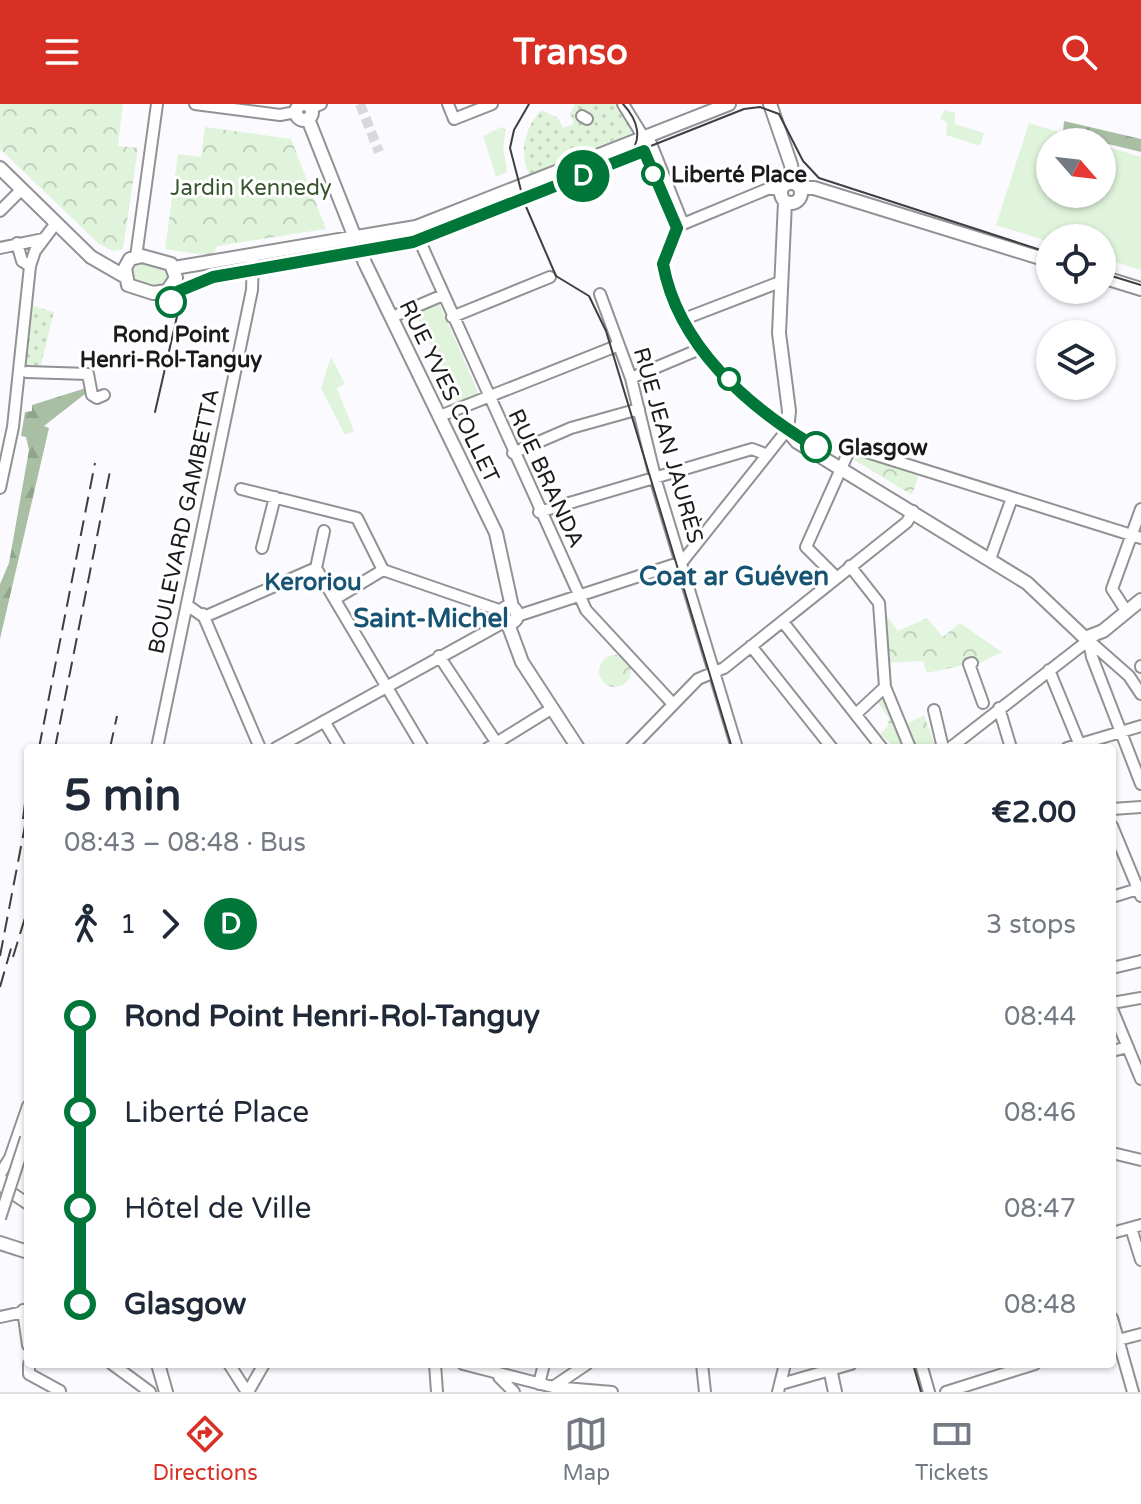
<!DOCTYPE html>
<meta charset="utf-8">
<style>
body{margin:0;font-family:"Varela Round",sans-serif;background:#f2f2f3;color:#1f2937;height:100vh;display:flex;flex-direction:column;font-size:30px;white-space:nowrap}
*{box-sizing:border-box;margin:0}
p{font-size:26px;color:#747a83}
.icon{flex:none;width:44px;height:44px;fill:none;stroke:currentColor;stroke-width:2;stroke-linecap:round;stroke-linejoin:round}
.map{position:relative;flex:1;overflow:hidden}
.side{position:absolute;left:24px;top:640px;width:1092px;height:624px;display:flex;flex-direction:column;background:#fff;border-radius:8px;box-shadow:0 2px 6px #0004}
.side>*{flex:none}
.badge{padding:0 16px;border-radius:26px;font-size:28px;line-height:52px}
.needle{width:52px;rotate:118deg}
.controls{position:absolute;left:1036px;top:24px;display:grid;gap:16px}
.controls a{display:grid;place-items:center;width:80px;height:80px;border-radius:50%;background:#fff;box-shadow:0 2px 6px #0004;font-size:40px}
.map>.badge{position:absolute;translate:-50% -50%;box-shadow:0 0 0 4px #fff}
.legs{display:flex;align-items:center;gap:12px;height:88px;padding:0 40px;font-size:26px}
.legs p{margin-inline-start:auto}
.headline{display:flex;align-items:center;justify-content:space-between;height:136px;padding:0 40px}
h1{font-size:44px;font-weight:700;line-height:60px}
ul{padding:0 40px;list-style:none}
li{display:flex;align-items:center;gap:28px;height:96px;font-size:30px}
li i{display:grid;place-items:center;width:12px;height:100%;margin:0 10px;background:currentColor}
li i::after{content:'';width:20px;height:20px;margin:-10px;border:6px solid;border-radius:50%;background:#fff}
li p{margin-inline-start:auto}
li:first-child i{background:linear-gradient(#0000 50%,currentColor 0)}
li:last-child i{background:linear-gradient(currentColor 50%,#0000 0)}
header{display:flex;justify-content:space-between;align-items:center;height:104px;padding:0 40px;background:#d93025;color:#fff;font-size:36px;font-weight:700}
.dock{display:flex;justify-content:space-around;align-items:center;height:112px;border-top:2px solid #e0e1e3;background:#fff;font-size:22px;color:#747a83}
.dock a{display:grid;justify-items:center;gap:4px}
.dock .current{color:#d93025}
.map>svg:first-child{display:block}
</style>
<header><svg class="icon" aria-label="menu" viewBox="0 0 24 24"><path d="M4 6h16M4 12h16M4 18h16"/></svg>Transo<svg class="icon" aria-label="search" viewBox="0 0 24 24"><circle cx="10" cy="10" r="6"/><path d="M15 15l6 6"/></svg></header>
<div class="map">
<svg width="1141" height="1288" viewBox="0 0 1141 1288">
<defs>
<pattern id="forest-firs" width="22" height="20" patternUnits="userSpaceOnUse" patternTransform="scale(2)"><rect width="22" height="20" fill="#a9bfa3"/><path d="M5 1l3.5 6h-7zM16 11l3.5 6h-7z" fill="#91a48c"/></pattern>
<pattern id="park-crowns" width="20" height="18" patternUnits="userSpaceOnUse" patternTransform="scale(2)"><rect width="20" height="18" fill="#e0f4db"/><path d="M2 6a3 3 0 1 1 6 0M12 15a3 3 0 1 1 6 0" fill="none" stroke="#c0d1bc"/></pattern>
<pattern id="garden-dots" width="8" height="8" patternUnits="userSpaceOnUse" patternTransform="scale(2)"><rect width="8" height="8" fill="#e0f4db"/><path d="M2 2h.1M6 6h.1" fill="none" stroke="#c0d1bc" stroke-width="1.8" stroke-linecap="round"/></pattern>
</defs>
<rect width="100%" height="100%" fill="#fbfaff"/>
<path fill="#e0f4db" d="M945 6 955 9V20L984 29 980 42 946 31 947 18 940 15Z
M1029 19 1093 38H1050V90H1102V41L1141 53V166L1102 154V134H1050V138L996 121Z
M501 23 506 25 503 42 507 68 496 73 483 32Z
M141 156 166 162 171 171 161 184 136 180 130 172 132 161Z
M439 199 478 288 476 293 458 300 418 215 413 216 411 211Z
M331 253 345 280 337 284 354 327 345 331 321 284Z"/>
<path fill="url(#forest-firs)" d="M1064 17 1141 35V48L1063 29Z
M86 284 85 290 44 322 49 324 0 535V480L9 459 29 346 26 333 21 332 25 308 32 307V301Z"/>
<path fill="url(#park-crowns)" d="M0 0H123L118 42 138 44 123 145 113 147 98 139 0 45Z
M205 23 291 35 326 125 217 142 212 152 165 145 178 50 201 53Z
M857 350 919 370 912 391 854 356Z
M882 506 898 527 927 514 943 533 960 519 1002 548 978 560 976 554 964 557V561L927 569 923 557 886 559Z
M599 567a16 16 0 1 1 32 0a16 16 0 1 1-32 0Z
M888 586 907 620 924 611 936 644H890L892 641 880 630 888 622 889 614 877 597Z"/>
<path fill="url(#garden-dots)" d="M575 0H615L634 28 529 71C519 45 524 27 541 6L558 14 563 24 574 20 570 9Z
M30 201 54 208 40 265H23Z"/>
<g fill="none" stroke-linecap="round" stroke-linejoin="round">
<path stroke="#d9d9dd" stroke-width="10" stroke-dasharray="10 5" stroke-linecap="butt" d="M360 0 379 48
M579 53 589 76"/>
<defs>
<path id="minor" d="M195 0 280 11 296 8
M448 0 454 15 492 0
M623 0 644 34
M311 4 321 0
M582 12 587 15
M648 32 683 120
M640 36 677 124
M0 107 22 85
M17 139 22 157 30 162
M422 142 586 506 673 600
M0 144 43 135
M136 153 157 0
M600 190 631 274 656 377 737 644
M392 213 443 191
M452 213 550 173
M684 215 780 178
M27 268 88 270 92 291 97 294 104 291
M631 274 700 245
M440 312 614 243
M513 349 571 324 639 305
M0 384 13 323 30 162 35 147 56 119
M241 385 357 414 383 466
M539 408 752 345 765 350
M262 444 275 393
M990 455 1012 394
M850 462 879 499 885 583 856 610
M316 464 423 644
M316 464 324 427
M383 466 502 507
M837 474 806 443 849 347 854 344 1141 434
M335 495 383 466
M187 501 204 513 260 644
M1123 502 1112 485 1141 405
M203 510 204 513 316 464
M517 512 682 458 787 326C731 285 676 231 663 160L677 124 683 120 770 84 781 87
M783 518 882 644
M1087 535 1129 572 1141 590
M1089 537 1092 553 1141 680
M751 542 832 644
M439 552 500 644
M972 559 969 560 983 599
M1141 563V562
M1049 566 1081 644
M885 583 910 644
M999 604 1011 644
M934 606 943 644
M324 617 340 644
M157 644 252 186 253 151
M276 644 504 518
M488 644 551 605
M631 644 698 575 724 564 907 418 913 407
M950 644 1094 532
M1067 644 1141 622
M1112 705 1141 703
M1112 722 1141 792
M1112 793 1141 784
M1112 864 1141 857
M1112 899 1141 894
M1112 905 1141 975
M1112 947 1128 943
M28 1002 10 1054 0 1070 3 1083 28 1100
M1112 1049 1141 1056
M1131 1124 1141 1156
M1112 1129 1141 1121
M23 1206 28 1241
M0 1213 28 1207
M1112 1214 1133 1288
M1114 1237 1141 1230
M29 1260V1270L60 1287
M112 1260 150 1288
M229 1260 247 1288
M435 1260 437 1288
M463 1260 553 1283 612 1288
M702 1260 705 1288
M921 1260 929 1288
M499 1273 514 1288
M539 1280 544 1260
M781 1280 851 1260
M553 1283 587 1260
M248 1288 264 1260
M778 1288 785 1260
M946 1288 1035 1260"/>
<path id="major" d="M770 0 791 61 794 79
M296 8a8 8 0 1 1 16 0a8 8 0 1 1-16 0Z
M308 15 365 159 496 429 512 503
M0 64 91 153 124 172
M781 89a10 10 0 1 1 20 0a10 10 0 1 1-20 0Z
M800 84H814L1050 157
M785 98 779 229 789 307 787 326 797 338 1027 479 1085 534 1103 527 1141 496
M142 152 171 160 176 174 167 187 153 189 128 181 125 164 130 155Z
M174 164 416 123 729 0
M1102 173 1141 185
M501 511a8 8 0 1 1 16 0a8 8 0 1 1-16 0Z
M508 520 522 558 578 644
M0 1139 28 1148
M158 1260 166 1288
M829 1260 835 1288"/>
</defs>
<use href="#minor" stroke="#929195" stroke-width="14"/>
<use href="#major" stroke="#929195" stroke-width="16"/>
<use href="#minor" stroke="#fff" stroke-width="10"/>
<use href="#major" stroke="#fff" stroke-width="12"/>
<path stroke="#3f3f41" stroke-width="2" d="M529 0 514 26 510 44 524 98 556 172 589 192 606 227 732 644
M623 0C638 16 644 36 627 53
M1102 169 1141 181
M155 308 181 195 188 183 201 173 429 130 744 5 760 3 779 10 803 57 819 74 1050 149
M913 1260 921 1288"/>
<path stroke="#3f3f41" stroke-width="2" stroke-dasharray="16 8" stroke-linecap="butt" d="M39 644 95 359
M55 644 111 362
M110 644 117 612
M23 715 28 675
M0 852 28 706
M13 853 28 804
M0 883 12 841"/>
<defs>
<path id="minor-bridge" d="M0 1114 26 1034"/>
</defs>
<use href="#minor-bridge" stroke="#929195" stroke-width="14" stroke-linecap="butt"/>
<use href="#minor-bridge" stroke="#fff" stroke-width="10"/>
</g>
<g fill="none" stroke-linecap="round" stroke-linejoin="round">
<defs>
<path id="line-1" d="M171 198 179 187 213 173 413 138 644 47 677 124 663 160C678 242 748 303 816 343"/>
</defs>
<use href="#line-1" stroke="#fff" stroke-width="18"/>
<use href="#line-1" stroke="#007738" stroke-width="12"/>
</g>
<g fill="#fff" stroke="#007738" stroke-width="4">
<circle cx="653" cy="70" r="10"/>
<circle cx="171" cy="198" r="14"/>
<circle cx="729" cy="275" r="10"/>
<circle cx="816" cy="343" r="14"/>
</g>
<g text-anchor="middle" stroke-width="6" stroke-linejoin="round" paint-order="stroke">
<g font-size="22" font-weight="bold" fill="#1b1b1d" stroke="#fff" text-anchor="start">
<text x="671" y="78">Liberté Place</text>
<text x="171" y="238" text-anchor="middle">Rond Point<tspan x="171" dy="25">Henri-Rol-Tanguy</tspan></text>
<text x="838" y="351">Glasgow</text>
</g>
<g font-size="22" fill="#35552c" stroke="#fff">
<text x="251" y="91">Jardin Kennedy</text>
</g>
<g font-size="22" fill="#1b1b1d" stroke="#fff">
<text transform="translate(450 287) rotate(64)" y="8">RUE YVES COLLET</text>
<text transform="translate(669 341) rotate(74)" y="8">RUE JEAN JAURÈS</text>
<text transform="translate(547 374) rotate(65)" y="8">RUE BRANDA</text>
<text transform="translate(183 417) rotate(-78)" y="8">BOULEVARD GAMBETTA</text>
</g>
<g font-size="24" font-weight="bold" fill="#175474" stroke="#fff">
<text x="313" y="486">Keroriou</text>
</g>
<g font-size="26" font-weight="bold" fill="#175474" stroke="#fff">
<text x="734" y="481">Coat ar Guéven</text>
<text x="431" y="523">Saint-Michel</text>
</g>
</g>
</svg>
<div class="controls">
<a><svg class="needle" viewBox="-14 -14 28 28"><path d="M0-13l5 13h-10z" fill="#e53935"/><path d="M0 13l5-13h-10z" fill="#747a83"/></svg></a>
<a><svg class="icon" aria-label="locate" viewBox="0 0 24 24"><circle cx="12" cy="12" r="6"/><path d="M12 2v4M12 18v4M2 12h4M18 12h4"/></svg></a>
<a><svg class="icon" aria-label="layers" viewBox="0 0 24 24"><path d="M12 4l9 5-9 5-9-5zM3 14l9 5 9-5"/></svg></a>
</div>
<b class="badge" style="left:583px;top:72px;background:#007738;color:#fff">D</b>
<section class="side">
<div class="headline"><div><h1>5 min</h1><p>08:43 – 08:48 · Bus</p></div><b>€2.00</b></div>
<div class="legs"><svg class="icon" aria-label="walk" viewBox="0 0 24 24"><circle cx="13" cy="4" r="2"/><path d="M13 8l-2 6 4 7M11 14l-3 7M7 12l3-4h3l4 4"/></svg>1<svg class="icon" aria-label="forward" viewBox="0 0 24 24"><path d="M9 5l7 7-7 7"/></svg><b class="badge" style="background:#007738;color:#fff">D</b><p>3 stops</p></div>
<ul>
<li><i style="color:#007738"></i><b>Rond Point Henri-Rol-Tanguy</b><p>08:44</p></li>
<li><i style="color:#007738"></i><span>Liberté Place</span><p>08:46</p></li>
<li><i style="color:#007738"></i><span>Hôtel de Ville</span><p>08:47</p></li>
<li><i style="color:#007738"></i><b>Glasgow</b><p>08:48</p></li>
</ul>
</section>
</div>
<nav class="dock">
<a class="current"><svg class="icon" aria-label="directions" viewBox="0 0 24 24"><path d="M12 3l9 9-9 9-9-9zM9 14v-3h6M13 9l2 2-2 2"/></svg>Directions</a>
<a><svg class="icon" aria-label="map" viewBox="0 0 24 24"><path d="M3 6l6-2 6 2 6-2v14l-6 2-6-2-6 2zM9 4v14M15 6v14"/></svg>Map</a>
<a><svg class="icon" aria-label="tickets" viewBox="0 0 24 24"><path d="M3 7h18v10H3zM15 7v10"/></svg>Tickets</a>
</nav>
